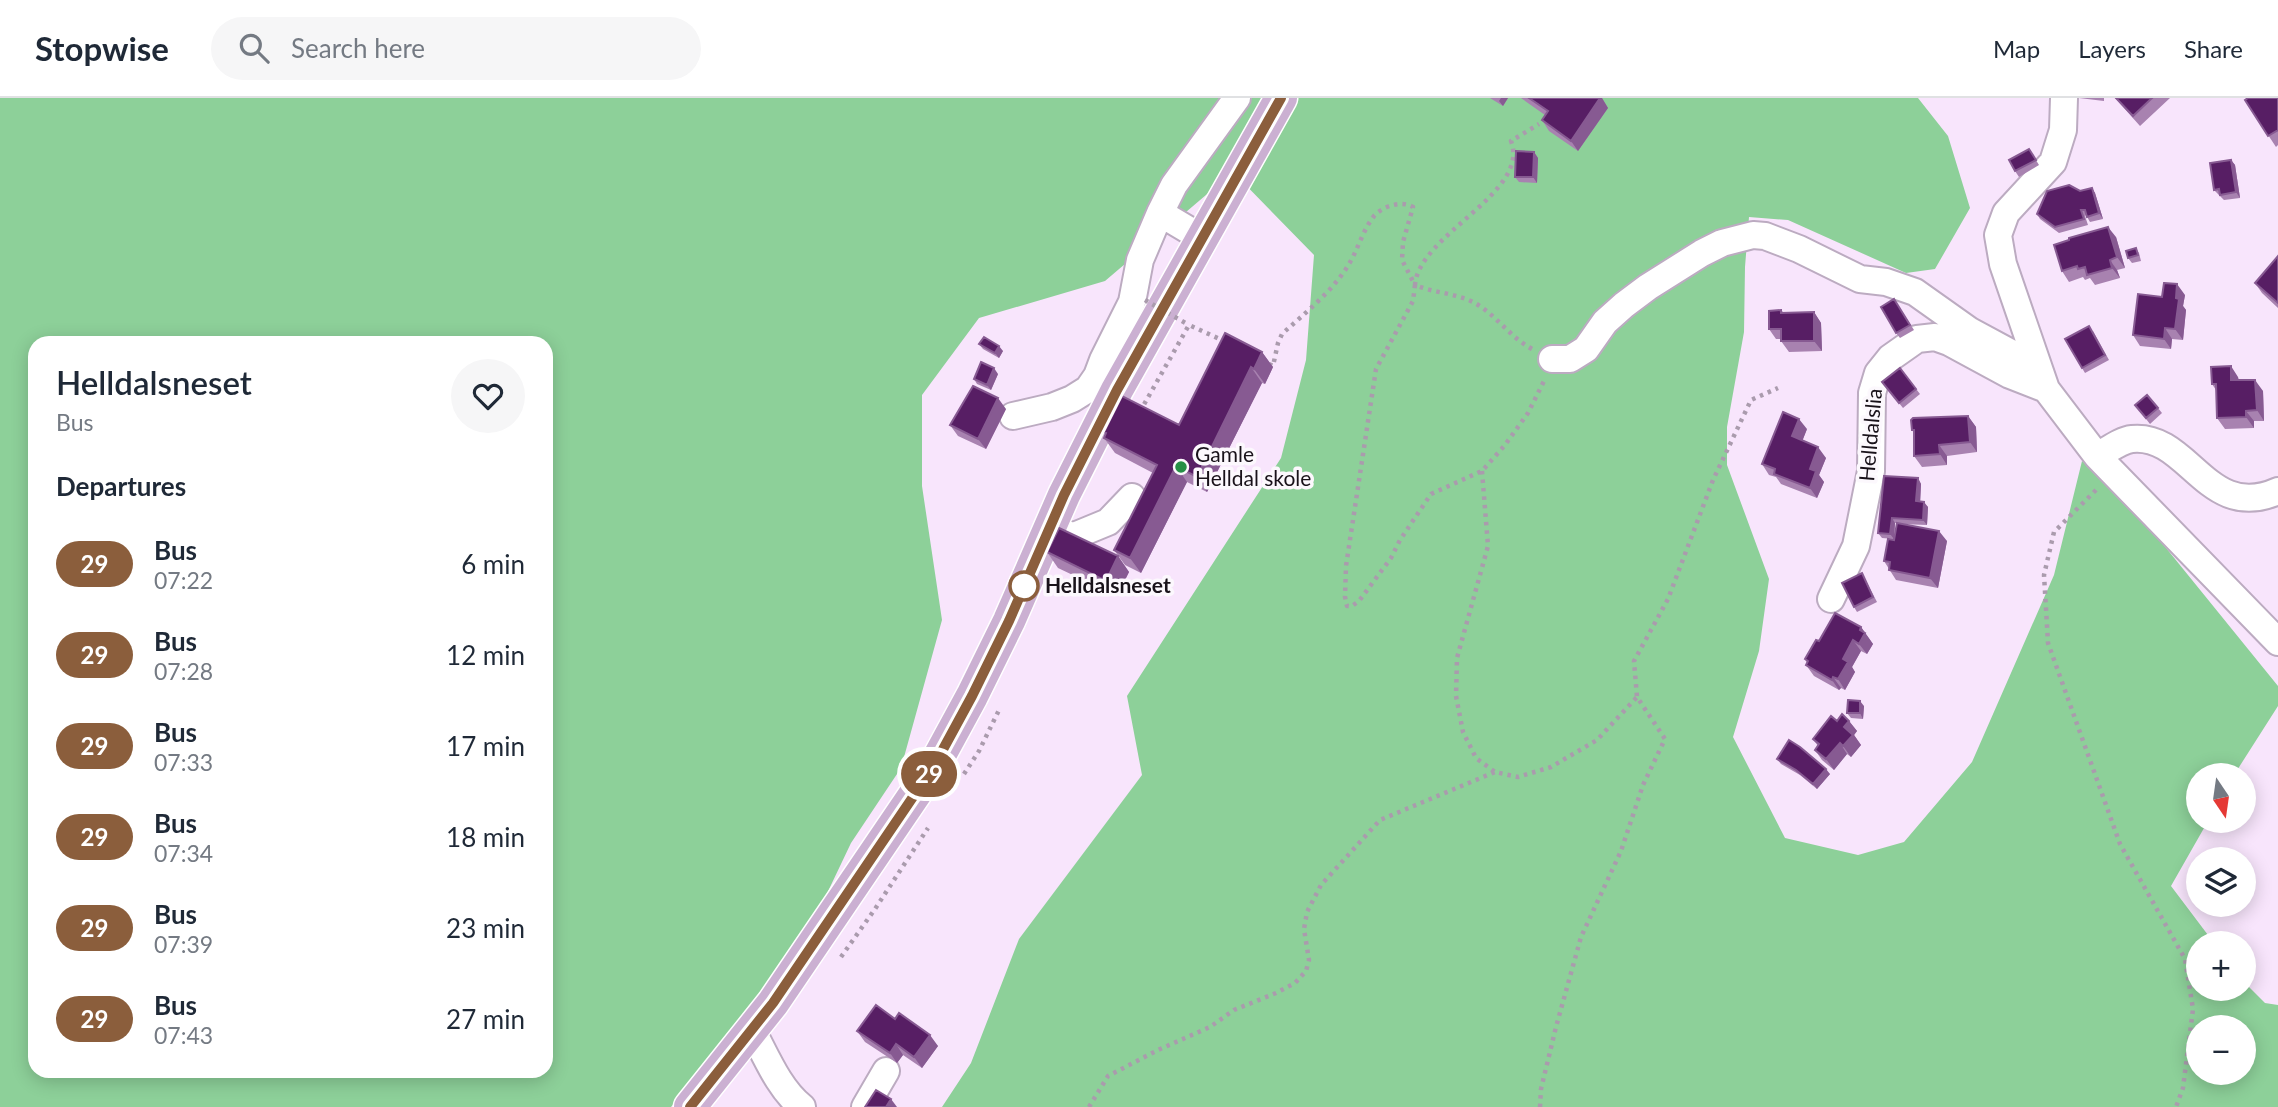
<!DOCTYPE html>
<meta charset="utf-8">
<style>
body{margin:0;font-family:Lato,sans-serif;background:#f6f6f7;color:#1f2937;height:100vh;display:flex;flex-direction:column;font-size:26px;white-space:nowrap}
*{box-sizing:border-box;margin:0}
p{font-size:23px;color:#747a83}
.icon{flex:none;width:38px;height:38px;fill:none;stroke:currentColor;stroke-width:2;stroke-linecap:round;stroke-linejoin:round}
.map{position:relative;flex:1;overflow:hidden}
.panel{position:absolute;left:28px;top:238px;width:525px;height:742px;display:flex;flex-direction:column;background:#fff;border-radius:21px;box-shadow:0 4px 18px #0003}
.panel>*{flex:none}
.badge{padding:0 14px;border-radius:23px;font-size:24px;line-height:46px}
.needle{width:46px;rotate:167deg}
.controls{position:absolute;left:2186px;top:665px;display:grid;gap:14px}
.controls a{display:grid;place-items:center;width:70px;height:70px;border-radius:50%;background:#fff;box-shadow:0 4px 18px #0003;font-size:35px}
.map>.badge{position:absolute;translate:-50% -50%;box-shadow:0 0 0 4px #fff}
h2{padding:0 28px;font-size:26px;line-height:63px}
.round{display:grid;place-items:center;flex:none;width:74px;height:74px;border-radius:37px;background:#f6f6f7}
.head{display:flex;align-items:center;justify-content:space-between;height:119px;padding:0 28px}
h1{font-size:33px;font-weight:600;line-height:52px}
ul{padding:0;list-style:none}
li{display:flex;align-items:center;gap:21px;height:91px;padding:0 28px}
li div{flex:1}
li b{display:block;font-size:26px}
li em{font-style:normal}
li .badge{min-width:77px;font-weight:700;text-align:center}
header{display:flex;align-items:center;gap:42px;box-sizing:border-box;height:98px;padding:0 35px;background:#fff;border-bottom:2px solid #e0e1e3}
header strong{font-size:33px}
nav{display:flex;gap:38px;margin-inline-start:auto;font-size:24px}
.search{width:490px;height:63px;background:#f6f6f7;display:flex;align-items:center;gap:18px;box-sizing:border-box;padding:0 24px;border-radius:38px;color:#747a83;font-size:26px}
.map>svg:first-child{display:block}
</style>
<header>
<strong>Stopwise</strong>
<div class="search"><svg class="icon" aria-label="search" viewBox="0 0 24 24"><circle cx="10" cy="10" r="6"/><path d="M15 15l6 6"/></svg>Search here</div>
<nav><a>Map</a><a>Layers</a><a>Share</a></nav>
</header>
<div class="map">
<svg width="2278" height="1009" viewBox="0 0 2278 1009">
<rect width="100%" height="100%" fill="#f8e5fc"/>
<path fill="#8dd099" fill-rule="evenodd" d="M0 0H1918L1948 38 1970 110 1935 171 1906 175 1788 122 1749 119 1745 169 1744 234 1727 329V367L1769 481 1759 553 1733 639 1785 740 1858 757 1904 744 1972 664 2054 477 2082 363 2115 387 2278 588V608L2234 677H2198V723H2208L2171 788 2214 845H2198V891H2244V884L2265 905 2278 907V1009H942L971 965 1019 841 1142 677 1127 598 1281 360 1306 262 1314 157 1233 74 1105 183 979 220 922 297V388L942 522 901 670 851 745 792 869 671 1009H0ZM35 245H546V973H35ZM2198 929H2244V975H2198Z"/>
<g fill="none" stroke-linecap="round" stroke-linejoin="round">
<defs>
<path id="minor" d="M2064 0 2063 32 2053 64 2006 115 1998 137 2003 166 2046 291 2097 358 2278 544
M1160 115 1202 140
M1552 261H1570L1586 251 1605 224 1624 207 1648 189 1702 155 1722 145 1753 137 1765 138 1799 151 1860 181 1886 184 1915 194 1970 233 2037 269
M1013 318 1052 309 1072 301 1088 291 1097 278 1103 262 1132 204 1140 162 1160 115 1174 87 1237 0
M2097 358C2107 353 2121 342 2132 341 2189 335 2207 425 2278 393
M1048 432 1074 438 1108 424 1132 399
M1831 501 1856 448 1871 373 1872 295 1878 275 1890 260 1917 241 1935 239 1949 244 2010 277 2046 291
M752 932C766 958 779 991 802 1009
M865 1009 886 973"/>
<path id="major" d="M690 1009 773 905 934 668 972 598 1009 523 1064 397 1117 292 1281 0"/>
</defs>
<use href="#minor" stroke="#bcabc1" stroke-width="30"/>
<use href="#major" stroke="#fff" stroke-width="35"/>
<path stroke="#aa9bad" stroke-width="4.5" stroke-dasharray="3.5 5" stroke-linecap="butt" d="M1532 251C1510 239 1496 217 1475 205 1456 195 1434 195 1415 187 1419 136 1531 95 1511 43L1539 26
M1269 266 1273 268 1278 245 1282 236C1305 215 1333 193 1349 166 1358 151 1363 132 1374 118 1383 108 1402 102 1413 109L1403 144 1402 162 1415 187 1413 203 1376 271 1346 468 1345 499 1347 508H1352L1359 503 1391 460 1400 442 1431 396 1482 373 1505 347 1528 315 1545 281
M1138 311 1142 310 1189 227 1224 243
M1482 373 1488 448 1457 560 1456 598 1463 634 1476 660 1495 674 1518 679 1551 669 1597 642 1637 599
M2096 392 2054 434 2044 477 2048 545 2120 746 2185 861 2193 911 2183 990 2176 1009
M964 676 979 653 1000 610
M841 859 875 811 928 730
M1089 1009 1108 978 1158 952 1210 929 1234 912 1276 895 1295 885 1306 873 1309 862 1304 831 1307 814 1321 787 1380 722 1495 674
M1540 1009 1541 991 1556 929 1581 839 1621 753 1643 687 1665 641 1637 599 1634 563 1668 501 1713 382 1751 302 1778 290"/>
<use href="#minor" stroke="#fff" stroke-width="26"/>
<use href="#major" stroke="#cbb0d2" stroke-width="32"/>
<path stroke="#aa9bad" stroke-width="4.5" stroke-dasharray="3.5 5" stroke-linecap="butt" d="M1145 202 1189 227"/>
</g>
<path fill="#a882b0" d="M1490 0H1508L1503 8Z
M1521 0H1602L1608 10 1578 53 1549 33 1542 22 1545 17Z
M2079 0H2104V3Z
M2115 0H2170L2140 28Z
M2278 0V47L2276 49 2245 2Z
M2029 51 2039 67 2019 79 2015 73Z
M1534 54 1538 60 1537 85 1519 84 1515 79Z
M2231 62 2235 67 2240 100 2224 102 2214 92Z
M2092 90 2095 95 2103 121 2090 124 2086 117 2085 118 2088 127 2059 135 2040 121 2037 116 2080 93Z
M2116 139 2125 170 2117 172 2120 180 2095 187 2090 180 2085 182 2083 179 2069 184 2062 173Z
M2136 150 2139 155 2141 163 2132 165 2128 160Z
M2278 158V210L2262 195 2255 185Z
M2185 197 2183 208 2186 212 2183 242 2172 241 2171 251 2140 248 2133 237 2162 199Z
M1894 201 1914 232 1900 240 1896 235Z
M1781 212 1783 214H1814L1821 225 1822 253 1789 254 1781 243V241H1776L1769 231Z
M2093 233 2109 262 2085 275 2082 270Z
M979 246 1003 253 999 260 983 251Z
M1262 254 1273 269 1265 286 1262 285 1207 394 1187 384 1141 475 1125 467 1114 452 1153 375 1115 355 1104 340 1106 336 1104 334 1179 327Z
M1900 270 1920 296 1903 310 1882 284Z
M998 276 991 292 977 286 974 281Z
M2238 279 2239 282 2263 293 2264 323H2254V330L2225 331 2217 320 2216 292 2212 286Z
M2135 307 2158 310 2162 315 2150 326Z
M1006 311 986 351 958 338 950 327Z
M1968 318 1976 329 1977 354 1947 358V367L1922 369 1914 358V335L1912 332Z
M1807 331 1802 343 1826 360 1819 377 1824 384 1817 400 1781 386 1776 379 1769 377 1762 366Z
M1918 380 1921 386 1920 403 1928 409 1927 427 1899 426 1947 443 1938 490 1896 482 1884 463 1894 442 1897 425H1895L1894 441 1882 440 1878 435Z
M1047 454 1118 458 1129 474 1117 498 1058 470Z
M1862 475 1877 504 1857 514 1854 509Z
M1861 529 1873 546 1867 556 1861 553 1852 569 1855 574 1845 592 1841 590 1839 592 1814 578 1806 567 1807 565 1805 561 1819 543Z
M1864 608 1863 621 1851 620 1847 615Z
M1837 623H1849L1857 633 1854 637 1861 647 1851 659 1847 656 1834 672 1822 662 1815 652 1818 648 1813 641Z
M1777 661 1830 676 1817 691 1800 677 1781 666Z
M895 921 938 948 922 970 903 957 897 965 865 944 857 933Z"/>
<path fill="#875a92" d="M1501 0H1508L1503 8 1499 3Z
M1600 0H1602L1608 10 1578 53 1571 43Z
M1534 54 1538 60 1537 85 1533 79Z
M2231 62 2235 67 2240 100 2236 94Z
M2092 90 2095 95 2103 121 2099 115Z
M2108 129 2116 139 2125 170 2117 159Z
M2110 162 2117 172 2120 180 2112 170Z
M2177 186 2185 197 2183 208 2186 212 2183 242 2175 231 2176 200Z
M1814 214 1821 225 1822 253 1814 243Z
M2165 230 2172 241 2171 251 2164 241Z
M999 248 1003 253 999 260 995 255Z
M1262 254 1273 269 1265 286 1254 271Z
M2231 268 2238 279 2239 293 2231 282Z
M1251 269 1262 285 1207 394 1197 379Z
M994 270 998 276 991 292 987 287Z
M2255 282 2263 293 2264 323 2257 312Z
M998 300 1006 311 986 351 978 341Z
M2246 313 2254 323V330L2246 319Z
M1968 318 1976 329 1977 354 1970 344Z
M1799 321 1807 331 1800 349 1792 338Z
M1939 347 1947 358V367L1940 356Z
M1818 349 1826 360 1819 377 1824 384 1817 400 1810 390V371Z
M1176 368 1187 384 1141 475 1130 460Z
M1918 380 1921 386 1920 408 1916 403Z
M1924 404 1928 409 1927 427 1923 422Z
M1892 420 1895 425 1894 441 1890 436Z
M1939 433 1947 443 1938 490 1930 480Z
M1118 458 1129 474 1117 498 1106 483Z
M1861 529 1873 546 1867 556 1859 546 1860 532Z
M1853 542 1861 553 1852 569 1855 574 1845 592 1838 581 1843 561Z
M1833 579 1841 590 1839 592 1832 582Z
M1860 603 1864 608 1863 621 1860 615Z
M1849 623 1857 633 1854 637 1861 647 1851 659 1843 648 1844 629Z
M1840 645 1847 656 1834 672 1826 661Z
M1826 671 1830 676 1817 691 1813 686Z
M930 937 938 948 922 970 914 959Z
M896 946 903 957 897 965 890 955Z
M891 1001 897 1009H886Z"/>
<path fill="#571e64" stroke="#875a92" stroke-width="2" d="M1529 0H1600L1571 43 1542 22 1548 13Z
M2116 0H2152L2133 18Z
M2248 0H2278V32L2268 38 2245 2Z
M2029 51 2036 62 2015 73 2009 62Z
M1516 53 1534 54 1533 79H1515Z
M2231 62 2236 94 2220 97 2219 91 2214 92 2210 65Z
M2069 87 2080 93 2092 90 2099 115 2087 119 2085 112H2081L2084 121 2055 129 2037 116 2047 93Z
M2108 129 2117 159 2110 162 2112 170 2087 177 2085 169 2078 171 2077 168 2062 173 2054 147 2069 142V140Z
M2136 150 2138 157 2128 160 2126 153Z
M2278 158V205L2255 185Z
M2164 185 2177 186 2176 200 2179 201 2175 231 2165 230 2164 241 2133 237 2138 196 2162 199Z
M1894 201 1910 227 1896 235 1881 209Z
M1781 212V215L1814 214V243H1781V231H1769V213Z
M2089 228 2105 257 2082 270 2065 241Z
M1225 235 1262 254 1254 271 1251 269 1197 379 1176 368 1130 460 1114 452 1157 367 1104 340 1106 335 1104 334 1122 298 1179 327Z
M984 239 999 248 995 255 979 246Z
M981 264 994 270 987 287 974 281Z
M2231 268V282H2255L2257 312 2246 313V319L2217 320 2216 286H2212L2211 269Z
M1900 270 1916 291 1899 305 1882 284Z
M973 288 998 300 978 341 950 327Z
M2147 297 2158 310 2146 320 2135 307Z
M1783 314 1799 321 1792 338 1818 349 1810 371 1816 373 1810 390 1774 376 1775 371 1762 366Z
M1968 318 1970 344 1939 347 1940 356 1914 358V332H1912L1911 322 1913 320Z
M1884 378 1918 380 1916 403 1924 404 1923 422 1892 420 1890 436 1878 435Z
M1897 425 1939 433 1930 480 1889 472 1890 464 1884 463 1888 441 1894 442Z
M1059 430 1118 458 1106 483 1047 454Z
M1862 475 1873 499 1854 509 1842 485Z
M1835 515 1861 529 1860 532 1865 535 1859 546 1853 542 1843 561 1848 564 1838 581 1833 579 1832 582 1806 567 1808 563 1805 561 1816 542 1819 543Z
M1848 602 1860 603V615H1847Z
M1842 616 1849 623 1844 629 1853 637 1843 648 1840 645 1826 661 1815 652 1819 646 1813 641 1831 618 1837 623Z
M1789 642 1800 649 1826 671 1813 686 1796 672 1777 661Z
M876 907 895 921 899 915 930 937 914 959 896 946 890 955 857 933Z
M876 992 891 1001 886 1009H865Z"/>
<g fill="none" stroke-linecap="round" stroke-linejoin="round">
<defs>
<path id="line" d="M690 1009 773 905 934 668 972 598 1009 523 1064 397 1117 292 1281 0"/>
</defs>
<use href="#line" stroke="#fff" stroke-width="16"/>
<use href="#line" stroke="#8b5e3c" stroke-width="10"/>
</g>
<circle fill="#258f46" stroke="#fcf8fd" stroke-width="2.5" cx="1181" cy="369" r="7"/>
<circle fill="#fff" stroke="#8b5e3c" stroke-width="3.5" cx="1024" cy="488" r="14"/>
<g text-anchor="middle" stroke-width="7" stroke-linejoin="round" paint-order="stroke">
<g font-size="21" fill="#19121a" stroke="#fcf8fd">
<text transform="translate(1871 337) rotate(-85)" y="7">Helldalslia</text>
</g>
<g font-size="21" fill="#19121a" stroke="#fcf8fd" text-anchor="start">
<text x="1195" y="364">Gamle<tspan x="1195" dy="24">Helldal skole</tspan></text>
</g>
<g font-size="21" font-weight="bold" fill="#19121a" stroke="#fcf8fd" text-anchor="start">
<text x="1045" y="495">Helldalsneset</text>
</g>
</g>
</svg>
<div class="controls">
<a><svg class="needle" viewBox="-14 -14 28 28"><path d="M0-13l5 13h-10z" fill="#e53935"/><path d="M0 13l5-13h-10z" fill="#747a83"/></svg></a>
<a><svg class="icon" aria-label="layers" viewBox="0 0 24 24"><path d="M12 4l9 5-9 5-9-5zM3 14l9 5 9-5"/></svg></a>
<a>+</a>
<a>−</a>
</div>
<b class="badge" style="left:929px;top:676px;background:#8b5e3c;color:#fff">29</b>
<section class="panel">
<div class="head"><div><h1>Helldalsneset</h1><p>Bus</p></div><a class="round"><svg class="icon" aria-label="heart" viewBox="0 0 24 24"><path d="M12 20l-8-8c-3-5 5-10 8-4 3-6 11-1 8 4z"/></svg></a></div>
<h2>Departures</h2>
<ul>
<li><span class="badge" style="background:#8b5e3c;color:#fff">29</span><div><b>Bus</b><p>07:22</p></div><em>6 min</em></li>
<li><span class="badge" style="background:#8b5e3c;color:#fff">29</span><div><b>Bus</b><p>07:28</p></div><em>12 min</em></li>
<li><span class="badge" style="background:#8b5e3c;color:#fff">29</span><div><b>Bus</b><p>07:33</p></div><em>17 min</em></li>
<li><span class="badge" style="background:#8b5e3c;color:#fff">29</span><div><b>Bus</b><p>07:34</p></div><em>18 min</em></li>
<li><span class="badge" style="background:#8b5e3c;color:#fff">29</span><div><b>Bus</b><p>07:39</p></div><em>23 min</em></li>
<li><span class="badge" style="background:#8b5e3c;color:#fff">29</span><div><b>Bus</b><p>07:43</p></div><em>27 min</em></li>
</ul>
</section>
</div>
